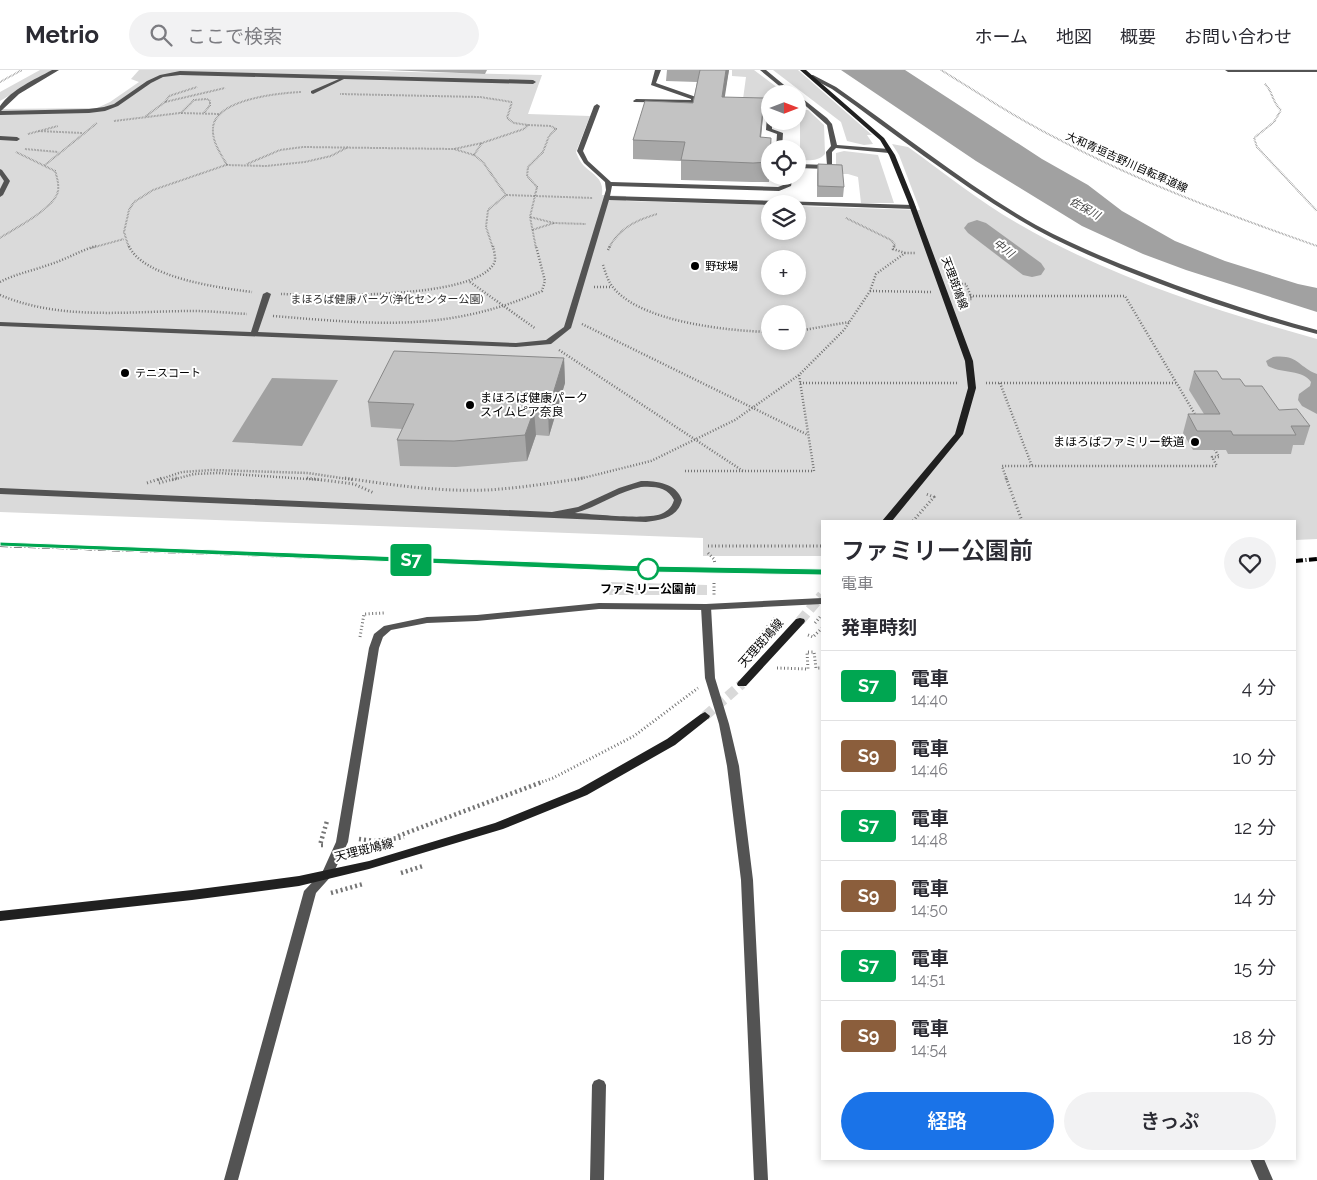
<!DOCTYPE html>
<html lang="ja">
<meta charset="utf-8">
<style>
body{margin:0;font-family:Raleway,"Noto Sans JP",sans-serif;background:#f2f2f3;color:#2b2b33;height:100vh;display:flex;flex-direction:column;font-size:19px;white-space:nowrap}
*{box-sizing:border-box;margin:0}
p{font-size:16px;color:#7c7c81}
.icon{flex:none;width:28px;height:28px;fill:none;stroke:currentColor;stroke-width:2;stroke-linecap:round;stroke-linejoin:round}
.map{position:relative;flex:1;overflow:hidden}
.drawer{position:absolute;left:821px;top:450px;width:475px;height:640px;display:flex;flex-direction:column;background:#fff;border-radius:0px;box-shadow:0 2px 8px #0003}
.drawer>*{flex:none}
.badge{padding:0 10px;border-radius:4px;font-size:18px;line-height:32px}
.needle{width:32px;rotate:90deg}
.tools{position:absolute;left:761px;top:15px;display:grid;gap:10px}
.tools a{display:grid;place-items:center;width:45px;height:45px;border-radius:50%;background:#fff;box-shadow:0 2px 8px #0003;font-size:25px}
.map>.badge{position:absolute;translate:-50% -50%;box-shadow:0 0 0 2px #fff}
h2{padding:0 20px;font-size:19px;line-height:45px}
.round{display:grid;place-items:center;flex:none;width:52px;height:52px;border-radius:26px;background:#f2f2f3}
.overview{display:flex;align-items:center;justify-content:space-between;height:85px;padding:0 20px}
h1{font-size:24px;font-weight:600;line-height:38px}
.cta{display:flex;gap:10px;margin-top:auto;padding:10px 20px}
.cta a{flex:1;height:58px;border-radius:30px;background:#1a73e8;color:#fff;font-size:20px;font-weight:600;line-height:58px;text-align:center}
.cta a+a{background:#f2f2f3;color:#2b2b33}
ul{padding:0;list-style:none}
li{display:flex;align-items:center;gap:15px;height:70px;padding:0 20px;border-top:1px solid #e1e1e2}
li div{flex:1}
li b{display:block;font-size:19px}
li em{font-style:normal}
li .badge{min-width:55px;font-weight:700;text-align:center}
header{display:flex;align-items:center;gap:30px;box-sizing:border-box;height:70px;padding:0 25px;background:#fff;border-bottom:1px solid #e1e1e2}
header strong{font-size:24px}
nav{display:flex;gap:28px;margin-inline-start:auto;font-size:18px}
.search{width:350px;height:45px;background:#f2f2f3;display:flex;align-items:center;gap:12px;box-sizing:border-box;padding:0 18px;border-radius:28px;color:#7c7c81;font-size:19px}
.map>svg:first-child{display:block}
</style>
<header>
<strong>Metrio</strong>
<div class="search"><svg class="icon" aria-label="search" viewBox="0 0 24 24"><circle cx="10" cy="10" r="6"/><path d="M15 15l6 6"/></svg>ここで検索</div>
<nav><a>ホーム</a><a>地図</a><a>概要</a><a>お問い合わせ</a></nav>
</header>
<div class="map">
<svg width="1317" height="1110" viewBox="0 0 1317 1110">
<rect width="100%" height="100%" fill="#fff"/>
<path fill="#dadada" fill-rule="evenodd" d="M40 0H52L0 31V22Z
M139 0H323L542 5 528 44 590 46 576 82C578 87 580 92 584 96 595 106 604 109 602 125L626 126V131L770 135V161H798V136L920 140 899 85 892 74 908 77C943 102 980 132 1017 153 1109 207 1214 240 1317 269V469L1295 470V451H822V486H703V468L0 442V39L97 38 110 32 139 12 131 9ZM770 189H798V216H770ZM770 244H798V271H770Z
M732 0H754L786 24H770V30L743 29 746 7 732 6Z
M773 0H798L872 65H867L873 74 864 75 847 71 841 52Z
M800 40H808L824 55 825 84C818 92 808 90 798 90V79H786L800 78Z
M844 81 878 85 894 133H861L858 107 848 104H836V83Z
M611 512 707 515V525H609Z"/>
<path fill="#a1a1a1" d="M841 0H905L1042 89 1088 115 1122 141 1175 171 1225 191 1298 214 1317 218V242L1186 200 1143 184 1082 156 976 91Z
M1273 287C1298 284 1298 297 1317 304V344L1302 336 1298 330 1299 324 1310 316 1311 312C1302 299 1281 304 1268 296L1266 291Z
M272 308 338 310 302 376 232 372Z"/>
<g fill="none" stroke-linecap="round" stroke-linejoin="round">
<path fill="#a1a1a1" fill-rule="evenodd" d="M977 150 986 153 1041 193 1045 199 1041 205 1032 207 1023 205 968 163 964 158 968 153Z"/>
<path stroke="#d9d9d9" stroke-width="10" stroke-dasharray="10 5" stroke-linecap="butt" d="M800 551 822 525
M705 646 742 614"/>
<path stroke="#757575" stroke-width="2" stroke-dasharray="0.5 1" stroke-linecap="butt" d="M941 0C980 24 1018 49 1058 69 1141 113 1229 145 1317 176
M0 12 22 0
M1265 14C1273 22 1272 32 1281 40L1274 52 1254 68 1257 77 1317 141
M165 32 225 18
M181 43 194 30 207 29 210 31V35L204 43
M146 46 165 32 169 26 197 17
M114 51 180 43 219 44
M528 55 551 56 556 59 549 66 543 82 528 97 527 106 537 117 530 147 536 178
M38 61 82 63
M28 64 58 56
M25 79 58 82
M454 79 474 85 483 92 506 125 488 140 486 157 493 178
M474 85 482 73
M247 94 280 80 303 77 454 79 482 73 524 59 528 55 514 53 507 48 512 32 480 27 340 24
M45 95 97 53
M227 95C221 84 212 72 213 59 213 29 280 23 301 22
M506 125 593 128
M530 147 554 153 586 154
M846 148 891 170 895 175 894 178
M532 160 554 153
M0 168C15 158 54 139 58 121 59 114 57 107 55 101L16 82
M91 178 124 169
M129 178 124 162 129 140 134 132 153 120 226 95 266 96 305 92 331 86 348 77
M609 178C619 158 637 150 657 144"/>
<path stroke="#757575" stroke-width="2.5" stroke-dasharray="1 2" stroke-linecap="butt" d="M129 176C143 208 221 218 252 222
M894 176 893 179 905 183
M608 180 610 176
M603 195C605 201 607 208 610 213 634 252 729 261 770 262
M0 212C15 204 32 201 48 195 65 190 79 181 96 176
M470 212 536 259
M594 217H611
M870 221 931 222
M959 222 961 214H966L972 229H960
M281 224C323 225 469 230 493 195 497 190 494 182 493 176
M0 225C61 251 129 241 193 241 211 241 229 243 247 244
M970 226H1125L1196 346
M273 246C374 254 446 263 542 221L545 211 536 176
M582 254 808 365
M798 261 849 252
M559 280 743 401
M800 313H957
M986 313H1176
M1000 313 1032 396
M685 401H814L799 305
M158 410 182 402 212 400 308 403 354 410
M172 410 194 404 218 403 322 410
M575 410 651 391 735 350 799 305 844 260 870 221 876 204 905 183H915
M1007 410 1002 396H1217L1212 387H1219L1214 378"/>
<path stroke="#757575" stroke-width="3" stroke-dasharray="1 2.5" stroke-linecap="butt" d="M307 408 354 414 374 423
M345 408C392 415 440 422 487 420 520 418 552 413 583 408
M1006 408 1022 451
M147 413 162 408
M159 413 177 408
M913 451 934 427 926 424
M708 476H822
M708 483 714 489 715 494
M714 513V525
M815 553 820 547
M808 565 813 567 822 558
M360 567 364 544 384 543
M766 567 760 565 775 548
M777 598 808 599 807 582H814L816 598H822
M539 713 553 708 634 666 698 618"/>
<path stroke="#757575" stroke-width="4.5" stroke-dasharray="2 3" stroke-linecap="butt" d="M398 766 542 712
M359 769 375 771 404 767
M323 775H320L327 751
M401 803 423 796
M331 823 363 814"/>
<path fill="#535353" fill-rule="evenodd" d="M52 0H59L19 24 1 41 89 39 104 37 114 34 147 11 160 5 180 1 533 10 536 12 533 14 344 9 313 24 311 23V21L339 9 180 5 163 7 151 13 118 36 105 41 89 43 0 45V36C12 19 34 10 52 0Z
M655 0H661L656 13 696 27 695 33 634 32 633 31 636 29 691 30V29L651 15Z
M760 0H766L795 24H789Z
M809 5H813L836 17C902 63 966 115 1036 155 1071 174 1107 189 1144 203 1200 225 1258 244 1317 260V264C1262 250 1208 232 1155 212 1108 194 1061 175 1018 149 953 110 894 63 832 19L809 7Z
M798 25 827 48 832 54 837 75 889 79 892 81 889 83 836 78 832 82V104H828L827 99 798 98V94L827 95 826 82 831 76 827 55 798 29Z
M751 31H770V35L749 34V32Z
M597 34 600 36 583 81 588 91 611 112 778 117 786 114 787 106H793L791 116 779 121 612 116 610 126 913 135 916 137 913 139 798 135V134L770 135 609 130 571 258 551 274 516 277 0 256V252L251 262 263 224 267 222 271 224 258 262 516 273 546 270 564 257 606 120 605 112 584 93 577 81 594 36Z
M770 43V51H772V59L783 63 782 79H776L777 64 766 60 767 45Z
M0 66 17 67 20 69 17 71 0 70Z
M0 99 2 100 10 111 3 125 0 127V119L4 111 0 105Z
M641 411C657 411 676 413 682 430 678 447 662 450 646 452L0 424V418L552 442 578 437 619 418ZM641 417C653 416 668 417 674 430 672 437 668 441 661 444 644 450 595 444 575 443 598 437 617 422 641 417Z"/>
<path fill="#535353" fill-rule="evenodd" d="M1225 0H1317V2H1228Z
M706 534 711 537 715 608 729 654 739 696 753 810 768 1110H754L741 810 727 696 719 654 705 608 701 537Z
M328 799 332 800 334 803 316 823 238 1110H224L304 821 324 800Z
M599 1009 604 1011 606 1015 604 1110H590L592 1015 594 1011Z
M1250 1089H1264L1273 1110H1259Z"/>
<path fill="#535353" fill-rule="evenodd" d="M822 528V534L706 540 599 539 477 551 427 553 391 560 383 567 379 578 348 772 332 806 328 807 324 806 322 803 336 772 369 578 374 564 384 556 427 547 477 545 599 533 706 534Z"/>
<path fill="#202020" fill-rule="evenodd" d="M800 0H806L884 68 895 85 914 132 973 291 976 318 963 364 892 451H882L955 364 968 318 965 291 908 132 889 85 880 70Z
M800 548 804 549 805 551 804 553 746 616H738L737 614 738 612 796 549Z
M705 642 710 646 709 648 675 675 587 725 503 759 369 799 299 816 192 830 0 851V841L192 820 299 806 369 791 495 753 579 719 667 669 701 644Z"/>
<path stroke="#000" stroke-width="4" stroke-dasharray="8 2.5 1 2.5" stroke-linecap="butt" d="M0 475 647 499 822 502
M1295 491 1317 489"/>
</g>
<path fill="#a8a8a8" d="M387 0H487L485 4Z
M667 0H729L724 27 763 46 761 67 770 79 769 112H752L681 110V91L633 89V70L693 33 697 12 666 11Z
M818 94 844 117 843 127H817V104Z
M564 288 565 313 549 366 536 365 527 391 456 397 400 396 397 370 402 359 371 357 368 332Z
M1194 301 1222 309 1245 316 1279 340 1310 356 1304 375H1293L1291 384H1228L1226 380H1193L1183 363 1188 344H1204L1189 320Z"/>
<path fill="#888" d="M726 0H729L722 45V27Z
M764 28 763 46 759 87 760 67Z
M564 288 565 313 549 366 548 340Z
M534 340 536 365 527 391 525 365Z"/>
<path fill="#c3c3c3" stroke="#888" d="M700 0H726L722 27 764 28 760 67 771 68 770 92 753 93 681 90 685 72 633 70 645 31 693 33Z
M818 94 842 95 844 117 818 116Z
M394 281 564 288 548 340H534L525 365 454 371 397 370 414 334 368 332Z
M1194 301H1217L1222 309H1240L1245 316H1262L1279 340 1297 339 1310 356H1291L1296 365H1233L1231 361H1197L1188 344H1220Z"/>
<path fill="#00a651" stroke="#fff" d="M0 472 647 496 822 499 827 502 822 505 647 502 0 476Z"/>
<g fill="#000" stroke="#fff" stroke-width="2">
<circle cx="695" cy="196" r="5"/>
<circle cx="125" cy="303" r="5"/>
<circle cx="470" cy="335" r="5"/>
<circle cx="1195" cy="372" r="5"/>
</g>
<circle fill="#fff" stroke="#00a651" stroke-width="2.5" cx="648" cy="499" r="10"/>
<g text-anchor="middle" stroke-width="4" stroke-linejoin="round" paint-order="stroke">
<g font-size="11" fill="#000" stroke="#fff">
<text transform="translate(1127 92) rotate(24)" y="4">大和青垣吉野川自転車道線</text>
<text transform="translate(955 213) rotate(70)" y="4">天理斑鳩線</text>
</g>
<g font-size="11" font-style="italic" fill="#424242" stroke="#fff">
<text transform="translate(1085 138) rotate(29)" y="4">佐保川</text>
<text transform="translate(1004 178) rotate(37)" y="4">中川</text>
</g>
<g font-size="11" fill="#000" stroke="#fff" text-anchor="start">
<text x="705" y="200">野球場</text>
<text x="135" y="307">テニスコート</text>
</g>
<g font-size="11" fill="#313131" stroke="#fff">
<text x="387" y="233">まほろば健康パーク(浄化センター公園)</text>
</g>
<g font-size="12" fill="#000" stroke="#fff" text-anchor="start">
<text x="480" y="332">まほろば健康パーク<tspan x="480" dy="14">スイムピア奈良</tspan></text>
<text x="1185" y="376" text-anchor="end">まほろばファミリー鉄道</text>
</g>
<g font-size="12" font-weight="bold" fill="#000" stroke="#fff">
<text x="648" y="523">ファミリー公園前</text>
</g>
<g font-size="12" fill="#000" stroke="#fff">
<text transform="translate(761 573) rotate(-48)" y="4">天理斑鳩線</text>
<text transform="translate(364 780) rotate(-14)" y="4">天理斑鳩線</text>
</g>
</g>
</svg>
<div class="tools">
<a><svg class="needle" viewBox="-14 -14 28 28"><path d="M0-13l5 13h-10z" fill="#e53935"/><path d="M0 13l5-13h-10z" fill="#7c7c81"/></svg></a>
<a><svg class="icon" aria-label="locate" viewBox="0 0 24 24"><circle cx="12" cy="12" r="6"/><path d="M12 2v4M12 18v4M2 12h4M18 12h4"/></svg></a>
<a><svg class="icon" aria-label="layers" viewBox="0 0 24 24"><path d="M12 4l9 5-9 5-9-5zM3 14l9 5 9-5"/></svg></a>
<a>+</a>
<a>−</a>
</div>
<b class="badge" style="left:411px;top:490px;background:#00a651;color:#fff">S7</b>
<section class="drawer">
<div class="overview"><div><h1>ファミリー公園前</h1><p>電車</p></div><a class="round"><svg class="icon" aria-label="heart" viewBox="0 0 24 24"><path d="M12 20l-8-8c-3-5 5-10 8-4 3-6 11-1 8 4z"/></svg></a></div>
<h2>発車時刻</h2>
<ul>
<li><span class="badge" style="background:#00a651;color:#fff">S7</span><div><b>電車</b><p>14:40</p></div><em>4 分</em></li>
<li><span class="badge" style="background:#8b5e3c;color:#fff">S9</span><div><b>電車</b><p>14:46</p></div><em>10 分</em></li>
<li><span class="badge" style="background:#00a651;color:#fff">S7</span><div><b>電車</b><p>14:48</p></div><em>12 分</em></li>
<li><span class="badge" style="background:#8b5e3c;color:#fff">S9</span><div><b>電車</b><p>14:50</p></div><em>14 分</em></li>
<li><span class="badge" style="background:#00a651;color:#fff">S7</span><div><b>電車</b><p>14:51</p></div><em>15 分</em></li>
<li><span class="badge" style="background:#8b5e3c;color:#fff">S9</span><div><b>電車</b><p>14:54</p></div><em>18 分</em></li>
</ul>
<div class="cta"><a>経路</a><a>きっぷ</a></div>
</section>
</div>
